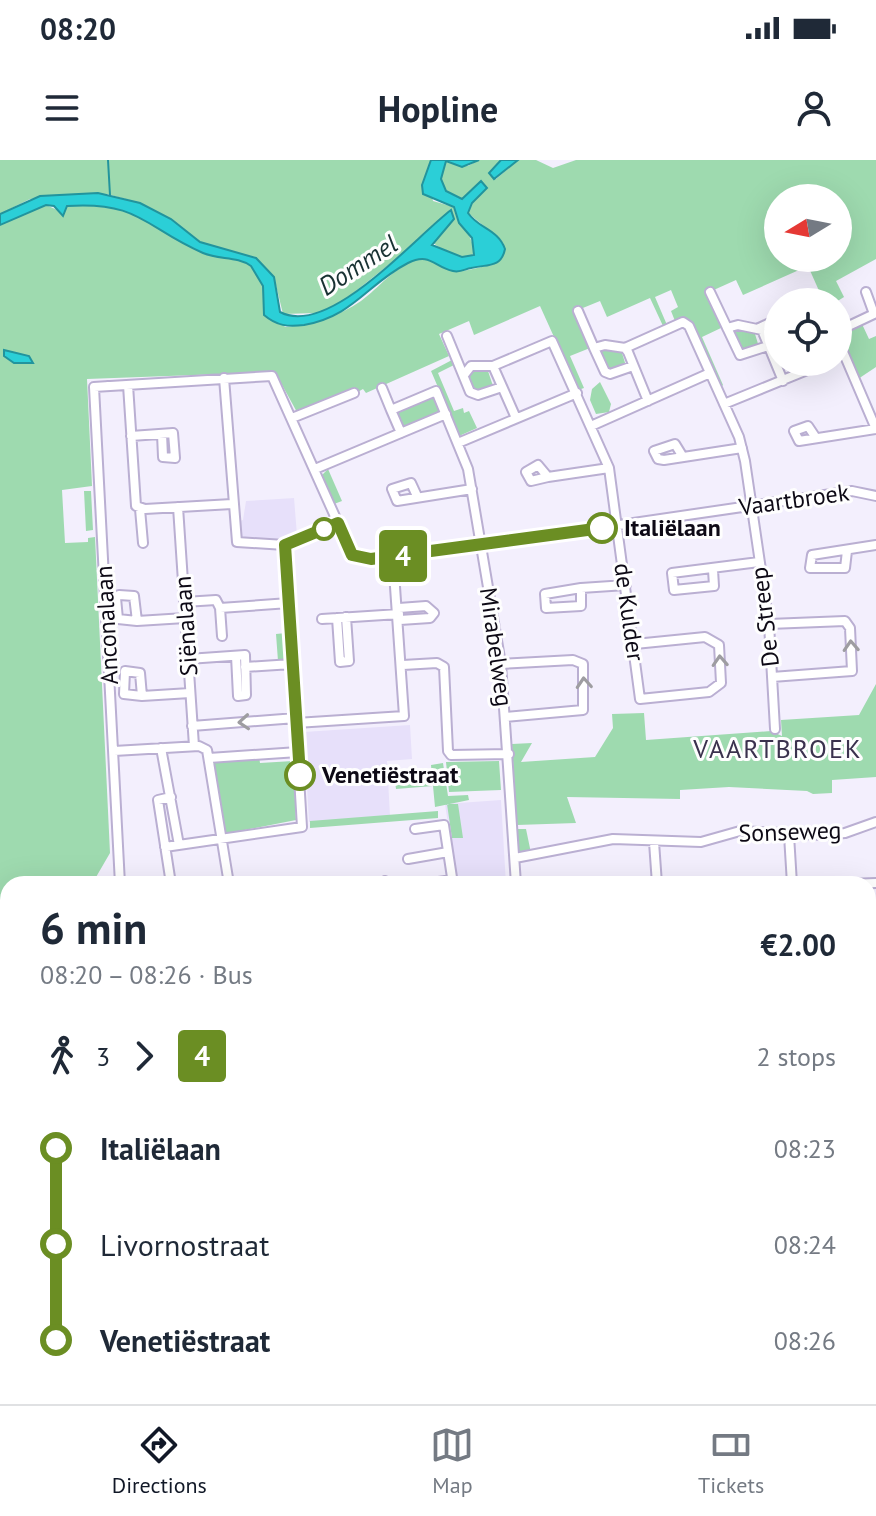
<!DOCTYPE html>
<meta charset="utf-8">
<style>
body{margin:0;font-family:"PT Sans",sans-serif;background:#f2f2f3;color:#1f2937;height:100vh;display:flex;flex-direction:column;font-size:30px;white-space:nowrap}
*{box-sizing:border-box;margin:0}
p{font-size:26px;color:#747a83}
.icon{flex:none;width:44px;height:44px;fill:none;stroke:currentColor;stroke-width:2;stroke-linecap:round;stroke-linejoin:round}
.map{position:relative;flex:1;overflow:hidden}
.drawer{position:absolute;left:0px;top:716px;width:876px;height:528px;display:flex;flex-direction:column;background:#fff;border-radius:24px 24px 0 0;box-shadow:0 8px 32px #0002}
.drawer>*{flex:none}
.badge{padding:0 16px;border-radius:6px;font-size:28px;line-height:52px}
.needle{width:52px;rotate:260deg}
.controls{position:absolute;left:764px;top:24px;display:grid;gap:16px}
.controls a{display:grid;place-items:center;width:88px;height:88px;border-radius:50%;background:#fff;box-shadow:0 8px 32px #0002;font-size:40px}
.map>.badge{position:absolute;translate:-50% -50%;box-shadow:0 0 0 4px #fff}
.legs{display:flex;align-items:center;gap:12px;height:88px;padding:0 40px;font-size:26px}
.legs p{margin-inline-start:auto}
.headline{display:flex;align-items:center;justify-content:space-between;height:136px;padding:0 40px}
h1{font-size:44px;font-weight:800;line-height:60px}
ul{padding:0 40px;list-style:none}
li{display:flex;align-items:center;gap:28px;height:96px;font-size:30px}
li i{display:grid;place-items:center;width:12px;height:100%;margin:0 10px;background:currentColor}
li i::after{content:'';width:20px;height:20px;margin:-10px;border:6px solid;border-radius:50%;background:#fff}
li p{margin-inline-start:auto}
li:first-child i{background:linear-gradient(#0000 50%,currentColor 0)}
li:last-child i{background:linear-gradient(currentColor 50%,#0000 0)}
.status{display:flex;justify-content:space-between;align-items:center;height:56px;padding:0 40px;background:#fff;direction:ltr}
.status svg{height:22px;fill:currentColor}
header{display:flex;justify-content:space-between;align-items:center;height:104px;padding:0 40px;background:#fff;font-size:36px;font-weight:800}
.tab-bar{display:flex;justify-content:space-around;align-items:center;height:112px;border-top:2px solid #e0e1e3;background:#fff;font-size:22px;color:#747a83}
.tab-bar a{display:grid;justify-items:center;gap:4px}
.tab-bar .selected{color:#111827}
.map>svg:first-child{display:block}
</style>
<div class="status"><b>08:20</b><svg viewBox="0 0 49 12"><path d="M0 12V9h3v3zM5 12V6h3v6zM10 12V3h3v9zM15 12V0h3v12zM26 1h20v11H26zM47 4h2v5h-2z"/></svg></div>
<header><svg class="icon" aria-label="menu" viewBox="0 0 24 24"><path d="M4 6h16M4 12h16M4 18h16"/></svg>Hopline<svg class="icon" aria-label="person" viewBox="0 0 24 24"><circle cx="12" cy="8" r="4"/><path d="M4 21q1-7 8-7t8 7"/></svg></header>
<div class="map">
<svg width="876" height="1244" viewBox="0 0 876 1244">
<rect width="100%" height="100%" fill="#f3effd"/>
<path fill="#e7e0fa" d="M294 338 297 375 283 381 240 380 239 361 243 360 246 341Z
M410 565 412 599 387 601 390 656 309 662 304 572Z
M501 640 506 724H457L445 644Z
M8 803V1227L0 1233V804Z
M392 1236H623L579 1244H396Z"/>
<path fill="#9edaaf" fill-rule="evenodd" d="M0 0H431L427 12 433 41 454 47C461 59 472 79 475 91L471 96C452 98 437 87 425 76L342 142 317 153 283 154 274 117 256 98 199 82 171 59 140 43 107 34 30 39 0 54Z
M479 0H501L489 13 496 19 518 0H536L553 8 576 0H876V99L836 121 844 137 836 142H824L808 106 743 135 736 120 707 133 721 168 702 177 723 225 720 228 690 162 675 161 671 151 678 147 671 130 655 137 667 165 663 166 650 138 607 157 600 141 573 152 590 188 570 196 584 228 578 230 540 146 474 175 469 161 439 174 449 196 366 233 363 229 356 233 353 229 298 254 275 212 87 219 92 326 62 330 65 383 88 382V378L95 377 110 693 92 724H8V753L0 755V65L46 45 64 53 66 46C134 40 149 68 203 93 219 100 237 96 251 106L263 126 265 141 285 167C311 165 340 156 361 141 380 127 393 108 416 100 434 93 445 113 462 111 472 110 482 106 493 105L504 85 501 80 468 53 472 43 487 28 481 21 462 39 446 31 441 19 445 1 468 6ZM778 38H838V98H778Z
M862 164 869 179 876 176V207L858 219 838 175Z
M740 170 755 174 759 187 744 193 734 172Z
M606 189 622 193 626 206 608 212 598 192Z
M452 200 454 205 438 213 454 251 463 248 464 253 469 251 477 268 459 276 431 211Z
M468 210 488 211 493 226 474 232Z
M600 222 611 244 609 252 596 254 590 240 592 229Z
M435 236 442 251 402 268 396 251Z
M328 309 342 341 334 344 322 315Z
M84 331H91L93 370 86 371Z
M286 473 288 500 278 501 276 474Z
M876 524V617L832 620V633L813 634 807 631 729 627 680 630V639L567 637 576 663 517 665 512 584 532 583 521 602 595 597 613 568 612 554 644 553 646 580 771 571 782 576 781 560 859 555Z
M259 597 260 603 293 601 296 660 224 674 213 601Z
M499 601 501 630 449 632 446 602Z
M443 603 448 636 468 635 469 640 435 647 433 626 396 629 395 621 432 618 431 605Z
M447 644H458L463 678H452Z
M438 651V658L310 668V661Z
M517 669H526L531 693 518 695Z
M8 1064V1125L0 1124 4 1066Z
M45 1236H159L143 1244H33Z
M184 1236H259L258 1244H169Z
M263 1236H337L341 1244H264Z"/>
<path fill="#2bcfd7" stroke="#22949d" stroke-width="2" d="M431 0H479L462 7 446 1 441 19 446 31 462 39 481 21 487 28 472 43 468 53C479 69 498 69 505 89 501 109 486 104 471 108 465 109 460 113 453 111 434 107 430 92 408 103 367 124 354 156 304 165 288 167 277 166 264 155L263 126 251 106C237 96 219 100 203 93 145 68 140 41 67 46L63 56 54 46 46 45 0 65V54L40 36 98 33 140 43 171 59 200 82 256 98 274 117 280 152C329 178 414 78 451 50L454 59 432 85 462 97 474 95 472 78 459 63 454 47 423 34 422 25Z
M501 0H518L494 19 489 13Z
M4 190 29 196 33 203H14L4 196Z"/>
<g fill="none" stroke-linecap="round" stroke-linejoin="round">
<path stroke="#22949d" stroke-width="2" d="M108 0 110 35"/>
<defs>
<path id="minor" d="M710 132 740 195 768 186
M578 151 594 188
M727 168 738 165 762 170 783 221
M759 168 778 159
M838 171 874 154 866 132
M447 176 470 232 478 235 502 227
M838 180 876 269
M625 188 683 162 689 166 739 277 745 301 769 464 775 569
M633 206 610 214 605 212 594 188 605 185 625 188 628 192 648 241
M464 215 471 206H493
M224 218 237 382 285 385 338 363
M128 225 136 346 145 349 232 344
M109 226 94 227 272 216 351 392 359 399 393 398 852 331 876 336
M94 227 120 724
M382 228 391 250
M724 244 827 202
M292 258 354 233
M516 258 493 206 552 181 609 308 640 539 709 532 721 523 719 485 705 477 635 484
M591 266 710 213
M401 273 391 250 436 231 468 309 501 504 516 724
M131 276 173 273 175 298 163 297 162 274
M816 278 808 266 794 271 799 281 876 269
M458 283 577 233
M683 297 675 284 654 291 658 299 664 300 742 288
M315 309 446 254
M548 317 531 321 526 312 538 305 548 317 609 308
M417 336 411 323 392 329 397 341 472 329
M178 347 194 586
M140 349 143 383
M847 391 845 408H810L812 395 876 385
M713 410 714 426 674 430 672 413 759 402
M581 428 545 434 546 448 581 446V428L626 425
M184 442 216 440 220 448 289 443
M220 448 222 476
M399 448 426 446 434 453 430 458 400 460
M337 458 340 502 349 501 346 457
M322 459 399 454
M137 461 118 459 116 438 119 435 134 436 137 461 185 458
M769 464 845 461 850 468 852 511 772 517
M188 499 245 495 246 535 238 536 236 496
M501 504 573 500 583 504V550L506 557
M403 505 437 503 444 507 448 591 451 595 509 594
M245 507 292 504
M142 536 124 534 125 511 140 513 142 536 190 533
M296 563 404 556 393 398
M192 566 296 558
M161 588 179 685
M114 591 199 586 207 590 229 724
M209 598 298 592
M415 669 444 665 453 724
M789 675 792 724
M654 682 657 724
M165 687 302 667 285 385
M515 698 613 679 701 682 740 671 823 675 845 673 876 662
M408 699 448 692
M385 721 386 724
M171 724 158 640 171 637
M332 724H347
M403 724H407
M425 724 452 720
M848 724 876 723
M0 762 8 760
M868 778 876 779
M868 842H876
M868 919 876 913
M0 938H8
M868 1065H876
M0 1079V1046
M868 1102 872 1122 868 1134
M0 1136 8 1151
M0 1219 8 1213
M159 1244 174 1236
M622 1244H639
M655 1244V1236
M718 1244 719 1236
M784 1244 785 1236
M849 1244 850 1236"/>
<path id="major" d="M0 778 8 776
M0 787 8 786
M868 1010 876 1009
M868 1026H876
M348 1236 352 1244
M368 1236 372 1244"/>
<path id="highway" d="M5 1244 17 1236
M27 1244 40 1236"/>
</defs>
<use href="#minor" stroke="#baafd2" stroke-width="12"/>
<use href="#major" stroke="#baafd2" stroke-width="14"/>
<use href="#highway" stroke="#baafd2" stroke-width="15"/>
<use href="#minor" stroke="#fff" stroke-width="8"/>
<use href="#major" stroke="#fff" stroke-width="10"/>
<use href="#highway" stroke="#fff" stroke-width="11"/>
</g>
<defs><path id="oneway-chevron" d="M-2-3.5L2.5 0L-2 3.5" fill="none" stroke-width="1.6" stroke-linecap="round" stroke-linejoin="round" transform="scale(2)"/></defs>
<g stroke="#9e9da1">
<use href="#oneway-chevron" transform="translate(851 486) rotate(-93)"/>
<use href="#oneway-chevron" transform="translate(720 501) rotate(-93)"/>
<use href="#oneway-chevron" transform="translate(584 523) rotate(-94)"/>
<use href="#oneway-chevron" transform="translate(244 562) rotate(176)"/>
</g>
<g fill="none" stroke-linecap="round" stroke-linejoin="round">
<defs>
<path id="line-1" d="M300 615 285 385 338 363 352 395 371 399 602 368"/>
</defs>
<use href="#line-1" stroke="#fff" stroke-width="18"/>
<use href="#line-1" stroke="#6b8e23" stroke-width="12"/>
</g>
<g fill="#fff" stroke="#6b8e23" stroke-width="4">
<circle cx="602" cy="368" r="14"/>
<circle cx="324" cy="369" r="10"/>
<circle cx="300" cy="615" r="14"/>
</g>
<g text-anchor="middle" stroke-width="6" stroke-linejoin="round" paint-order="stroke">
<g font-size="24" fill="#0d0915" stroke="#fefefe">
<text transform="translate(794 340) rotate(-8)" y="8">Vaartbroek</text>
<text transform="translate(629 452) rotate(82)" y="8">de Kulder</text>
<text transform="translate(765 457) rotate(-97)" y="8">De Streep</text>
<text transform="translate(107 465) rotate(-93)" y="8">Anconalaan</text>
<text transform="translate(186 466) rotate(-94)" y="8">Siënalaan</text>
<text transform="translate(496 487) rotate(82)" y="8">Mirabelweg</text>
<text transform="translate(790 672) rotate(-2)" y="8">Sonseweg</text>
</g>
<g font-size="24" font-weight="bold" fill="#0d0915" stroke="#fefefe" text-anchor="start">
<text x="624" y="376">Italiëlaan</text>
<text x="322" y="623">Venetiëstraat</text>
</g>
<g font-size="26" font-style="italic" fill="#183132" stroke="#fefefe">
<text transform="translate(358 105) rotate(-33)" y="9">Dommel</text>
</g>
<g font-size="26" letter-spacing="2" fill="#3b324e" stroke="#fefefe">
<text x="778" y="598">VAARTBROEK</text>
</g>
</g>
</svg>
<div class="controls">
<a><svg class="needle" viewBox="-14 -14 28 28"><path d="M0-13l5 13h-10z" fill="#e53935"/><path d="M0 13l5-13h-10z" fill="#747a83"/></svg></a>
<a><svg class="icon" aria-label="locate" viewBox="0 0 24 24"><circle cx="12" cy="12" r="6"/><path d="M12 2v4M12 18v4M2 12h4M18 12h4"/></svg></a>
</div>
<b class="badge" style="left:403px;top:396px;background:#6b8e23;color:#fff">4</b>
<section class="drawer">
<div class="headline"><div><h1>6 min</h1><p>08:20 – 08:26 · Bus</p></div><b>€2.00</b></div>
<div class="legs"><svg class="icon" aria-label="walk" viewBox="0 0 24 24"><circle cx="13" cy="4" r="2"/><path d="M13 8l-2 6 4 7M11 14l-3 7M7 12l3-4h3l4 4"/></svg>3<svg class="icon" aria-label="forward" viewBox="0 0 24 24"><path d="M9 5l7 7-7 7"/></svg><b class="badge" style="background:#6b8e23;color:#fff">4</b><p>2 stops</p></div>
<ul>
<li><i style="color:#6b8e23"></i><b>Italiëlaan</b><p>08:23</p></li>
<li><i style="color:#6b8e23"></i><span>Livornostraat</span><p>08:24</p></li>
<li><i style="color:#6b8e23"></i><b>Venetiëstraat</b><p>08:26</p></li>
</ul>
</section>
</div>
<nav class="tab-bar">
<a class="selected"><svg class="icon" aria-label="directions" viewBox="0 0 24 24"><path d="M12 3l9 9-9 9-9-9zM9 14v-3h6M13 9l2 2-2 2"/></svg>Directions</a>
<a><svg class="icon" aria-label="map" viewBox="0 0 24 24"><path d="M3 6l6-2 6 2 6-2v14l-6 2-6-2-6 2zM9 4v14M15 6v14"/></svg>Map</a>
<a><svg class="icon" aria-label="tickets" viewBox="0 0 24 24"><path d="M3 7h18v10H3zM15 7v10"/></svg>Tickets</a>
</nav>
